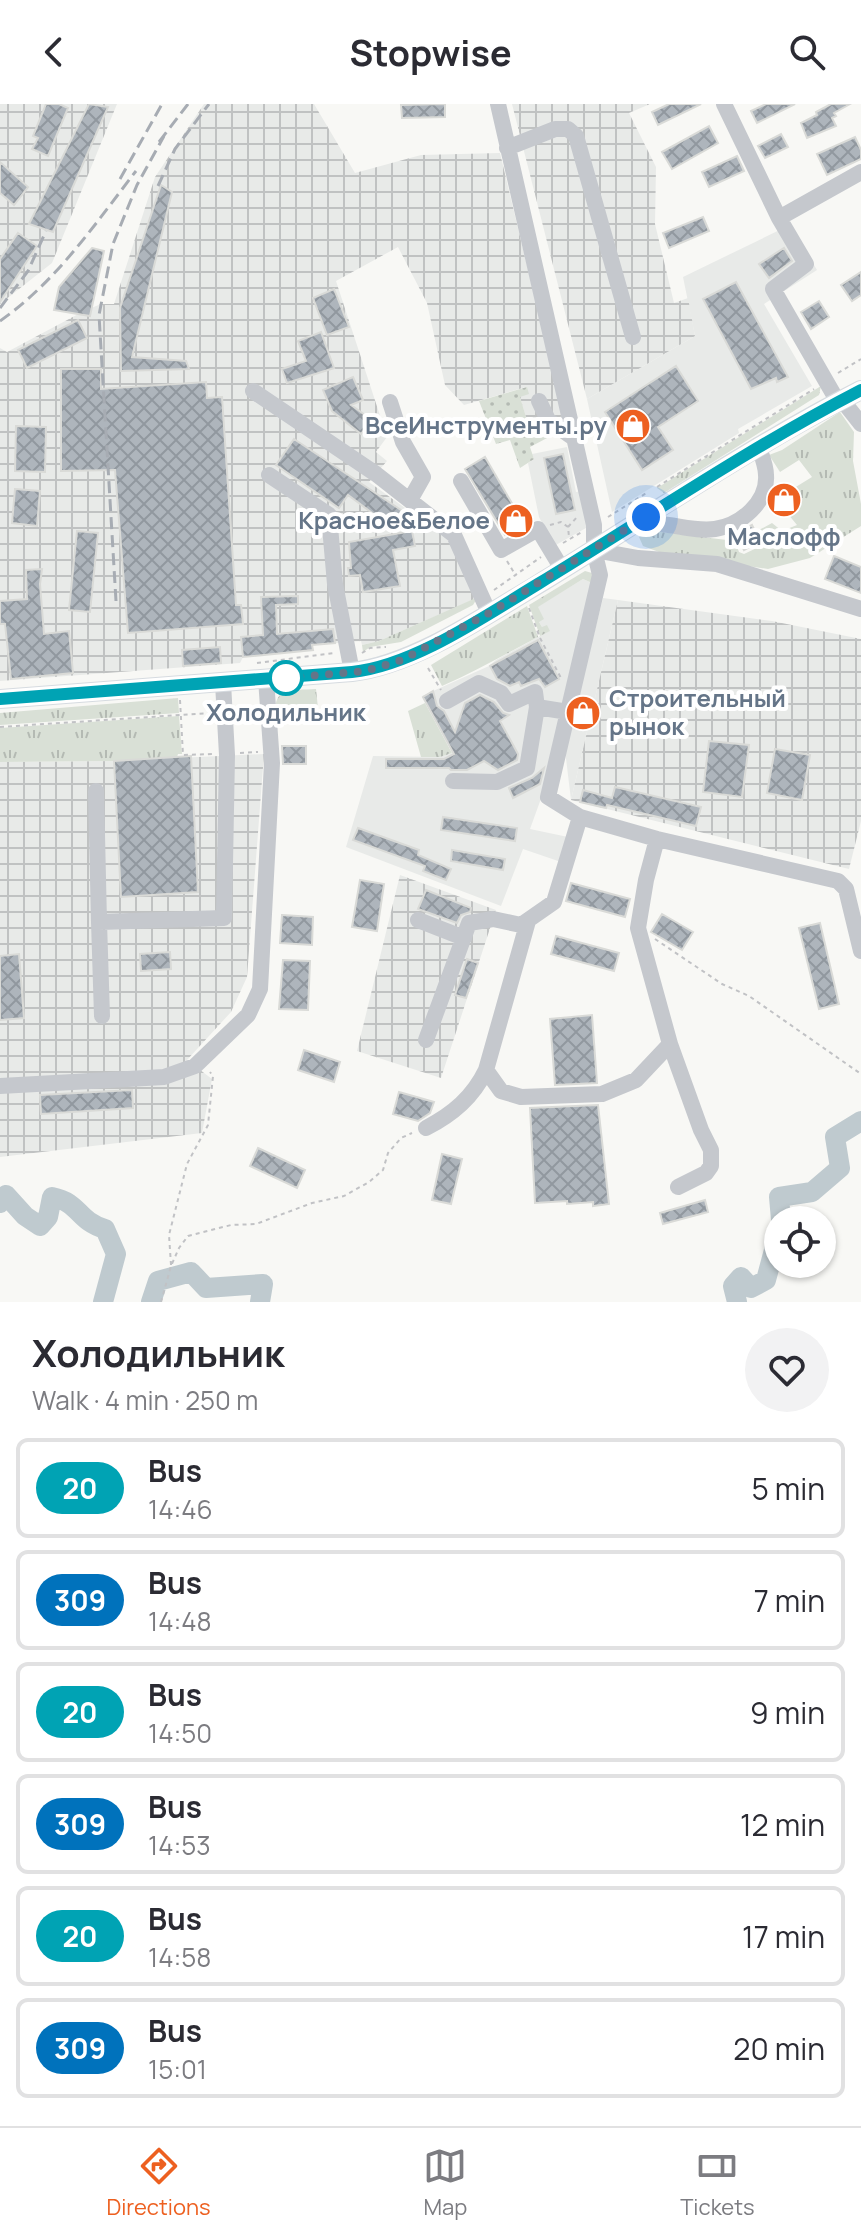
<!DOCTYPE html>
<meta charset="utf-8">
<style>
body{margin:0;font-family:Manrope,sans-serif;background:#f2f2f3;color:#2b2b33;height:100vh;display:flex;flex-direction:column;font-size:30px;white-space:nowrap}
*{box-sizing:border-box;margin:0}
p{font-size:26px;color:#7c7c81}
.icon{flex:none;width:44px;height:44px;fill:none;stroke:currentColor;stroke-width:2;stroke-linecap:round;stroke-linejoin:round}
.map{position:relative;height:1198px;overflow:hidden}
.details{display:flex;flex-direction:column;background:#fff;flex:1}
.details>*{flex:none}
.badge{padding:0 16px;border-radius:26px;font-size:28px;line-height:52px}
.tools{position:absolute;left:764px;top:1102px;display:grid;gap:16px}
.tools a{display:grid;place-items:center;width:72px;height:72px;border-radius:50%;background:#fff;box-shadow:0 2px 6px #0004;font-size:40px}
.you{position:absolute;width:40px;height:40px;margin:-20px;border:6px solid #fff;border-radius:50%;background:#1a73e8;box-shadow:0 0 0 12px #1a73e833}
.map>.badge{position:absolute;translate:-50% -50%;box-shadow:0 0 0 4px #fff}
.round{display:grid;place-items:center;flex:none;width:84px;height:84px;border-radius:42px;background:#f2f2f3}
.headline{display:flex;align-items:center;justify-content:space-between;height:136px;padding:0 32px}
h1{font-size:38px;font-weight:700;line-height:60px}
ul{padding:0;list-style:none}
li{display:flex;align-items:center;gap:24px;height:100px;margin:0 16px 12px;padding:0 16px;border:4px solid #e1e1e2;border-radius:12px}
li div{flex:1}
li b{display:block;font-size:30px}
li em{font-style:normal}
li .badge{min-width:88px;font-weight:700;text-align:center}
header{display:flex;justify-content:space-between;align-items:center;height:104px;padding:0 32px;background:#fff;font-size:36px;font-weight:700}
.tab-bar{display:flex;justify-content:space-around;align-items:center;height:112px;border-top:2px solid #e1e1e2;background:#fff;font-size:22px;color:#7c7c81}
.tab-bar a{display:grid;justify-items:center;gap:4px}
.tab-bar .on{color:#ed6020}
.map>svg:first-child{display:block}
</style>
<header><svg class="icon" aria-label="back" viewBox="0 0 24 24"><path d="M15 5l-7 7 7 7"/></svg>Stopwise<svg class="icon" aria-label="search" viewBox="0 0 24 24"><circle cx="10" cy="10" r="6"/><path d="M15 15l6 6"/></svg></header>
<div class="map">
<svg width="861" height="1198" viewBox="0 0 861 1198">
<defs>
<pattern id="industrial-grid" width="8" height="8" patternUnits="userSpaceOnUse" patternTransform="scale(2)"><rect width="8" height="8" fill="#e8eae8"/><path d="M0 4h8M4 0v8" fill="none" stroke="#c0c2c2"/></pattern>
<pattern id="grass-tufts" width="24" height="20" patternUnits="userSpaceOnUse" patternTransform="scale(2)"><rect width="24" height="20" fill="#d9e0d6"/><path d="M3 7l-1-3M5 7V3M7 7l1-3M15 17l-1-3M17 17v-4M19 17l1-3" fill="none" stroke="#b4bab3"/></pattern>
<pattern id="garden-dots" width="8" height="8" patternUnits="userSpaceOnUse" patternTransform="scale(2)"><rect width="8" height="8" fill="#d9e0d6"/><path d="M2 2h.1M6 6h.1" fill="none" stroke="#b4bab3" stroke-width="1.8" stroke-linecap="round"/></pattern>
<pattern id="building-cross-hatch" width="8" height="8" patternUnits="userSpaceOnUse" patternTransform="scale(2)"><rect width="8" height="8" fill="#aeb5bc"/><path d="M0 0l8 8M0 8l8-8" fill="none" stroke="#91989f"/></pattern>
</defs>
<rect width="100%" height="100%" fill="#f8f8f5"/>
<path fill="#e8eae8" d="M790 121 817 166 764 200 812 282 738 325 739 329 612 408 587 295 695 232 683 173Z
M567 343 576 388 582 387 588 420 586 424 554 442 539 413 528 359 534 355 532 350Z
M583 475 592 479 547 678 530 725 568 733 561 758 523 745 501 802 346 743 373 652 440 653 452 649 422 592 489 562 496 556 549 527 542 523 539 518 537 503Z
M603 494 618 496 571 696 565 646Z"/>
<path fill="url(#industrial-grid)" d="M0 0H117L52 159 0 200Z
M204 0H314L355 69 421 51 500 49 563 312 529 324 520 293 526 283 464 301 445 281 427 199 398 143 336 177 387 333 376 348 387 357 369 378 448 435 475 495 379 537 362 541 361 537 313 541V546L243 553 240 559 0 577V244L7 248 84 207 101 200H114L155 73Z
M512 0H650L629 9 656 63 655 120 674 199 688 194 695 232 587 295Z
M618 496 772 517 861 535V717L849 765 571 696Z
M264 650 247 873 231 908 187 956 212 975 202 1029 0 1053V658L114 657Z
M400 771 496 806 441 974 357 947Z"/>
<path fill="url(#grass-tufts)" d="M821 282 819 291 664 389 657 384Z
M840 308 854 328 853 357 861 400V422L810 454 768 465 659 448 643 442 639 433 653 427 735 437 739 448 744 450 763 441 759 426 772 419 782 427 797 421 783 404 791 399 786 389 812 373 799 356 780 368 769 351 782 346Z
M585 467 592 469V479L583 475 538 503 544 515 539 518 542 523 547 521 550 527 540 532 529 501Z
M478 493 473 501 401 538 370 543 363 548 362 541 379 537Z
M527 502 538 533C506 550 476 567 442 582L431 561Z
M316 585 319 614 275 615C273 581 289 587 316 585Z
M178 594 179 609 0 621V609Z
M425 599 452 649 440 653H421L408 607Z
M179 612 182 650H178L177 653 114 657 0 658V624Z"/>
<path fill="url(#garden-dots)" d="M527 283 529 290 520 293 529 323 543 321 549 333 530 343 534 355 520 364 510 336 496 340 479 297Z"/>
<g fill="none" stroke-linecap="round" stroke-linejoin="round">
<path stroke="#bfcacf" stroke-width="20" d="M0 1099 6 1091 25 1112 40 1122 48 1113 52 1093C81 1099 76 1116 105 1125L116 1150 103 1198
M781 1116 779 1093 812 1088 840 1064 835 1033 861 1017
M151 1198 158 1177 191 1168 206 1184 263 1180 260 1198
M737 1198 733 1182 741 1173 751 1184 766 1176 778 1131"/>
</g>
<path fill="url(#building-cross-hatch)" stroke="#d9dad7" stroke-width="2" d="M46 0H59L68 4 48 52 32 45 38 34 33 32Z
M89 0 108 3 53 128 29 120Z
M445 0V13L402 14 401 1Z
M669 0H701L658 21 652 8Z
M766 0H795L757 19 751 7Z
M831 0H850L834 9 836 12 832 14 836 22 807 34 801 19 817 11 816 8Z
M709 22 718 39 672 65 662 48Z
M781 30 788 43 765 54 758 42Z
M855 33 861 46V55L827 71 817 50Z
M737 52 744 67 709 83 702 68Z
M0 58 28 83 14 101 0 89Z
M161 81 172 88 132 253 186 257 189 265 121 267 120 204Z
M703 113 709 127 669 144 663 129Z
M18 129 37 142 0 198V155Z
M92 144 104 147 90 212 54 206 59 183Z
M784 144 792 157 769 174 759 160Z
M861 168V191L852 197 841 181Z
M736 178 788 273 777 278 776 274 751 285 703 195Z
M334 185 349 223 327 231 313 194Z
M819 197 829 213 811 225 801 208Z
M78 216 87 234 27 264 18 246Z
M321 228 334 264 287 279 282 265 306 257 298 237Z
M676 262 698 297 658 323 673 346 642 366 605 308Z
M61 265H101V285L206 278 207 294 222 293 236 501H241L243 520 128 529 115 366 61 367Z
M353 273 363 296 351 301 372 316 361 330 332 307 323 286Z
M16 322 46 323 45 368 15 367Z
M294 335 407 410 395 426 348 391 339 404 276 361Z
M563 350 575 406 556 410 544 354Z
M485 353 524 420 505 431 465 365Z
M15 385 40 387 37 422 12 419Z
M752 421 760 437 744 446 736 430Z
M77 427 98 429 90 508 69 506Z
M412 427 415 442 393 446 400 482 363 488 360 471 349 472 348 464H351L349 438Z
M834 452 861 463V489L825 475Z
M42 465 40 480 44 530 69 527 73 569 11 575 5 520H0V497L27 495 26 466Z
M298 492V500L276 501 277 530 333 525 335 539 312 541 313 546 243 553 241 533 263 531 261 493Z
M538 536 559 575 545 583 539 575 521 582 519 578 510 582 497 575 490 562Z
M220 543 221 559 183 562 182 546Z
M433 587 437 602 444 607 455 628 465 599 480 591 494 598 503 609 509 611 500 617 518 650 517 656 498 666 484 657 467 666H451L449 664H386V655H444L454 650 423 593Z
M709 637 749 641 742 693 703 688Z
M282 642H306V660H283Z
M775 645 810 651 802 696 767 689Z
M191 652 198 788 121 793 114 657Z
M544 664 540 680 513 694 509 684 532 674Z
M615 683 701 703 696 722 607 701 606 704 580 698 583 686 612 694Z
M443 713 517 724 515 737 441 726Z
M358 724 419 746 418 751 451 765 446 776 423 767 425 762 353 736Z
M452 746 505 755 503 766 451 757Z
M360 776 384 780 377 827 352 823Z
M571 779 630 795 625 813 566 797Z
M426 786 471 804 470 808 461 811 457 819 418 805Z
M662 810 693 828 682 846 651 828Z
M282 811 313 813 312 841 280 839Z
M820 819 839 900 819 905 799 824Z
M556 832 619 849 614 867 551 850Z
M170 848 171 865 141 867 140 850Z
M19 850 24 914 0 916V852Z
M467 855 478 859 466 894 455 891Z
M283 856 310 857 308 906 279 905Z
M592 911 597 979 555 981 550 915Z
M304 946 340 958 334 978 298 966Z
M132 986 133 1004 41 1010 40 991Z
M399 988 434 998 430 1009 418 1017 393 1010Z
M598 1001 609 1100 593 1102V1098L567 1100V1097L535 1099 530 1004Z
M258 1044 305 1066 297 1084 250 1062Z
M442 1050 462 1055 451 1100 432 1096Z
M705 1096 708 1108 663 1120 660 1109Z"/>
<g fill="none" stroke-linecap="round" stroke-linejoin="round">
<path stroke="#c1c2c5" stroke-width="2" stroke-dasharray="4 4" stroke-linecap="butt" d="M838 269 861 255
M657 383 814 285
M608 413 648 388
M550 421 561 418 568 423 569 433
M568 423 578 412
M563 439 582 428
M507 457 516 472
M494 486 541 453
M529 504 540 534 561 574
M362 549 370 544 386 543
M257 559 334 549
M428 564 441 586
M180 596 183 651 214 650
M0 623 210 609
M240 649 258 648
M655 835 722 880 749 892 861 970
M171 1161 169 1131 187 1060 208 1021 213 972 210 968
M161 1198 171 1162 179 1144 188 1132 231 1121 256 1120 312 1099 344 1092 369 1078 383 1066 388 1049 401 1034 412 1029"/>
<path stroke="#c5c8cd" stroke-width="16" d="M498 0 594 421V446L600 471 548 693 580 713 657 735 838 777 846 785 861 847
M724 0 779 114
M507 44 555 25H568L576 32 633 233
M253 287 376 370 454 431 489 509
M842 296 861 320
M539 297 548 316 575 335
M390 298 403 338 423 373 410 396
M838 298 773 185 806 160 779 114 861 68
M269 371 329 411 335 480 352 568
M461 377 501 446 538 425 562 465
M636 422C663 414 688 429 715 425 741 421 768 398 766 371 766 361 761 350 758 341
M594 446 638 454 717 460 861 505
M447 597 479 579 501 589 509 600 535 588 537 603
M453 677 497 678 527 664 537 603 568 608
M96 687 99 818 224 814 227 651 223 579
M418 816 464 834
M99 818 102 912
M426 936 469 819 493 815 521 821 554 798 580 713
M670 940 701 1026 711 1046V1062L706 1069 678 1083
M486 966 501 987 521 993 602 990 636 976 670 940 638 824 646 776 657 735
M0 982 164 973 195 962 248 911 260 885 272 659 266 575
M426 1024C453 1010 473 993 486 966L528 817"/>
<path stroke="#d6dbe0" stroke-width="20" d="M0 595 352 568C412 561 480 515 532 484 642 417 747 344 861 286"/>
<path stroke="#a7acb3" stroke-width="3" stroke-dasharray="12 6" stroke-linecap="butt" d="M159 38 188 0
M120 75 162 0
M158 82 175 45 209 0
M0 204 28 167 46 127
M0 217C56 178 95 120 136 67
M116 497 99 211 113 140 137 81 164 32"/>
</g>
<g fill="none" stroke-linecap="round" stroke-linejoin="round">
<defs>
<path id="line" d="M0 595 352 568C413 562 485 512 538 480 645 415 749 344 861 286"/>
</defs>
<use href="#line" stroke="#fff" stroke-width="18"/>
<use href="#line" stroke="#00a3b4" stroke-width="12"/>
<path stroke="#657588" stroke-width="8" stroke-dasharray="0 14.4" d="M286 574 365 567 402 556 489 509 646 413"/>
</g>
<defs>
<symbol id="shop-disc" viewBox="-11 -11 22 22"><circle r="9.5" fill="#ed6020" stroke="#fff"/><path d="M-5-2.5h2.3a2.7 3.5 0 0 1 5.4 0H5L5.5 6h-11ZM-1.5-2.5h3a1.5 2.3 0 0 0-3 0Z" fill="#fff"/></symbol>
</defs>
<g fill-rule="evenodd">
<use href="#shop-disc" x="613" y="302" width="40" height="40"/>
<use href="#shop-disc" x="764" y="376" width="40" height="40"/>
<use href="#shop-disc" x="496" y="397" width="40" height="40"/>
<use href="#shop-disc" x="563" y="589" width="40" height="40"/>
</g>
<circle fill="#fff" stroke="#00a3b4" stroke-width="4" cx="286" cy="574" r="16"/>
<g text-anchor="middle" stroke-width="8" stroke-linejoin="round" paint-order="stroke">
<g font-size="24" font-weight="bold" fill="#657588" stroke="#fff" text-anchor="end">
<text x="607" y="330">ВсеИнструменты.ру</text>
<text x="490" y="425">Красное&amp;Белое</text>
<text x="784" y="441" text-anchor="middle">Маслофф</text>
<text x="609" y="603" text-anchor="start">Строительный<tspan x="609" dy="28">рынок</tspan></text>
</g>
<g font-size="24" font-weight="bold" fill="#657588" stroke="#fff">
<text x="286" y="617">Холодильник</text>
</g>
</g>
</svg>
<div class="tools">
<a><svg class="icon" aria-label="locate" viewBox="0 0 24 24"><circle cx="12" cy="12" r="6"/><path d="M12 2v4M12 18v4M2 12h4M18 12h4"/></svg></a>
</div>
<div class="you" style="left:646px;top:413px"></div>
</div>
<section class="details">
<div class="headline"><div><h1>Холодильник</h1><p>Walk · 4 min · 250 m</p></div><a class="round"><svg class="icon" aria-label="heart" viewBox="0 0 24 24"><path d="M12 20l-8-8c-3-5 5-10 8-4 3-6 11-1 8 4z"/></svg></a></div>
<ul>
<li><span class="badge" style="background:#00a3b4;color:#fff">20</span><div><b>Bus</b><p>14:46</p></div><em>5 min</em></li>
<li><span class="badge" style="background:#0072bc;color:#fff">309</span><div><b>Bus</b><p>14:48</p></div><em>7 min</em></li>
<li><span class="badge" style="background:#00a3b4;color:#fff">20</span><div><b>Bus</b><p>14:50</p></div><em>9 min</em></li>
<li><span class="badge" style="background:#0072bc;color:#fff">309</span><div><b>Bus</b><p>14:53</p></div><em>12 min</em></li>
<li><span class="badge" style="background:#00a3b4;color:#fff">20</span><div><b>Bus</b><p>14:58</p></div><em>17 min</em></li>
<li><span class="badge" style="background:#0072bc;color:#fff">309</span><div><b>Bus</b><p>15:01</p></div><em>20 min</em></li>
</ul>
</section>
<nav class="tab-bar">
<a class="on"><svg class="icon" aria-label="directions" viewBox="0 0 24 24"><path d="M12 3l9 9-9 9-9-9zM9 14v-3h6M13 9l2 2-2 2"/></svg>Directions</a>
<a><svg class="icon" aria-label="map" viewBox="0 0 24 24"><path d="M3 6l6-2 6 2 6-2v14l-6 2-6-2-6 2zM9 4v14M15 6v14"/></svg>Map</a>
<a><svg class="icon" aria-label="tickets" viewBox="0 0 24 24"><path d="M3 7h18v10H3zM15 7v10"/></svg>Tickets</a>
</nav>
